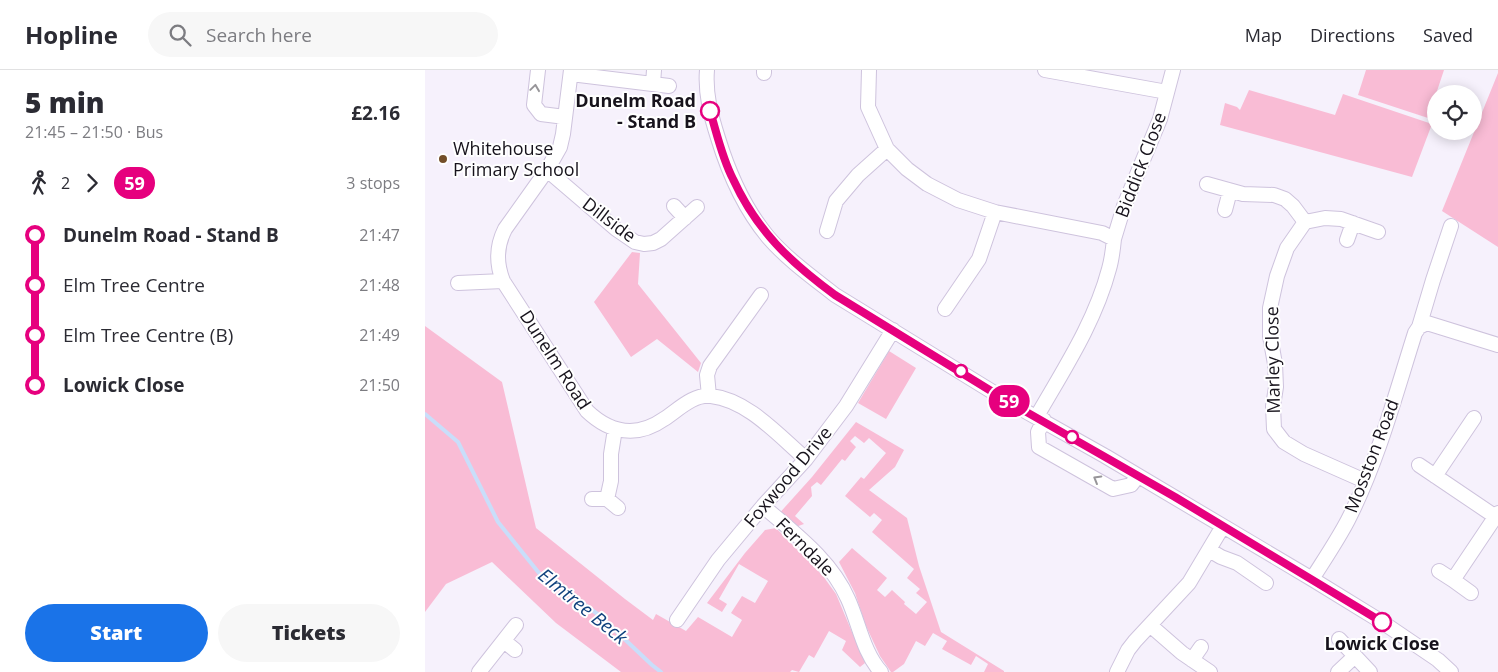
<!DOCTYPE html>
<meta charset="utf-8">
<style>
body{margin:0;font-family:"Open Sans",sans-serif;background:#f7f7f7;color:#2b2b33;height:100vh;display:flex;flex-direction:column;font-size:19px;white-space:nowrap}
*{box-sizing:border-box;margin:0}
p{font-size:16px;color:#7c7c81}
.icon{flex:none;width:28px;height:28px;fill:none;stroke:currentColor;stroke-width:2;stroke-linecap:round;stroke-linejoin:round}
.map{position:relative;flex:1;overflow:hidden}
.side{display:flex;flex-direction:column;background:#fff;width:425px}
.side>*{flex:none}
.badge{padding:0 10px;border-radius:16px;font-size:18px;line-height:32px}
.buttons{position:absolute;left:1002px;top:15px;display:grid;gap:10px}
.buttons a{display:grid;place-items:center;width:55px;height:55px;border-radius:50%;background:#fff;box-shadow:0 2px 12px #0003;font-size:25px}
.map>.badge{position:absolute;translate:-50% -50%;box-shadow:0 0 0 2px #fff}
.legs{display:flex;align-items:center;gap:8px;height:55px;padding:0 25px;font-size:16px}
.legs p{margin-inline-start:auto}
.overview{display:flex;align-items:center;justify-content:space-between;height:85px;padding:0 25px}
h1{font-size:28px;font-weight:800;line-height:38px}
.primary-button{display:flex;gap:10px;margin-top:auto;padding:10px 25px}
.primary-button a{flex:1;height:58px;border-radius:30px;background:#1a73e8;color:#fff;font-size:20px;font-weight:800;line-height:58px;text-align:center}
.primary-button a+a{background:#f7f7f7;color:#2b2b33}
ul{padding:0 25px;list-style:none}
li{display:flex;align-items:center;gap:18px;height:50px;font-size:19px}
li i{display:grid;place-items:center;width:8px;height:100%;margin:0 6px;background:currentColor}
li i::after{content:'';width:12px;height:12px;margin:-6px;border:4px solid;border-radius:50%;background:#fff}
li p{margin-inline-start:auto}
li:first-child i{background:linear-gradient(#0000 50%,currentColor 0)}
li:last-child i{background:linear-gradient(currentColor 50%,#0000 0)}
header{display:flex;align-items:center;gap:30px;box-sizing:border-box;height:70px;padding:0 25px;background:#fff;border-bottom:1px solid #e1e1e2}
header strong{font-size:24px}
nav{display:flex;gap:28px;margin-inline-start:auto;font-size:18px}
.search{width:350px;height:45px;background:#f7f7f7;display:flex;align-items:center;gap:12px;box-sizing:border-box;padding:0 18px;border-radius:28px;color:#7c7c81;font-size:19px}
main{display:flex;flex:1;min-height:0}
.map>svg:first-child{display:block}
</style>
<header>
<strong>Hopline</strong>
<div class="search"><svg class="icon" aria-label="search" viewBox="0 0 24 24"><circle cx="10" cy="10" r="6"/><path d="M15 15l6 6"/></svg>Search here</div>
<nav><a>Map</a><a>Directions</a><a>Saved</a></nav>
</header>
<main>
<section class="side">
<div class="overview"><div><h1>5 min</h1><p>21:45 – 21:50 · Bus</p></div><b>£2.16</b></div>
<div class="legs"><svg class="icon" aria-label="walk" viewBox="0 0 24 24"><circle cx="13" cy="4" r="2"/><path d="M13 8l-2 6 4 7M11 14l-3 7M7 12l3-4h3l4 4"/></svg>2<svg class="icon" aria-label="forward" viewBox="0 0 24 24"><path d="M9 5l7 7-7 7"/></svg><b class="badge" style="background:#e6007e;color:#fff">59</b><p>3 stops</p></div>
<ul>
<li><i style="color:#e6007e"></i><b>Dunelm Road - Stand B</b><p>21:47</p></li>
<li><i style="color:#e6007e"></i><span>Elm Tree Centre</span><p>21:48</p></li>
<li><i style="color:#e6007e"></i><span>Elm Tree Centre (B)</span><p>21:49</p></li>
<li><i style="color:#e6007e"></i><b>Lowick Close</b><p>21:50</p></li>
</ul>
<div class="primary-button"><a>Start</a><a>Tickets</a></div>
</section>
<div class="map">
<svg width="1073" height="602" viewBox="0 0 1073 602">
<rect width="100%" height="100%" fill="#f6f1fc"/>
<path fill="#f9bcd5" d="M941 0H1019L1003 48 933 25Z
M1073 3V177L1017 141Z
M824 20 910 45 918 24 1007 54 987 107 795 55 800 33 812 37 815 40Z
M207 182 215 183 213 214 276 293 273 302 232 269 206 287 169 232Z
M0 256 77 312 111 458 200 529 228 550 231 544 261 561 273 547 307 567 317 550 306 543 317 526 330 533 343 511 314 494 294 529 302 534 297 542 282 533 320 483 340 460 351 458 398 506 411 524 440 593 435 597 417 580 421 571 404 561 389 588 384 585 374 602 367 600 365 602H196L131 553 67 492 21 514 0 542Z
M464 281 491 298 461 349 433 333Z
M431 352 479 380 470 397 444 420 482 448 494 496 516 562 579 601V602H559L563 594 551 586 546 595 517 579 522 571 508 563 500 576 491 571 479 594 468 602H466L455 586 441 556 430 523 414 492 427 478 462 508 452 520 460 527 467 520 480 532 479 534 491 544 502 532 491 523 495 519 482 508 489 499 447 462 457 450 449 443 445 447 420 426 436 407 439 409 461 383 444 368 439 373 430 366 425 371 431 377 420 391 417 389 396 415 392 412 386 417 387 426 370 446 379 454 365 459 351 447 387 407Z"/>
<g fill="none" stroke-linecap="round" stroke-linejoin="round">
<path stroke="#c9defa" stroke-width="4" d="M0 344 33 372 73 452 114 503 174 545 227 595 236 602"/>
<defs>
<path id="minor" d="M113 0 109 35 116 44 140 47
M146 0 138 64 135 77 122 100 80 159C71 177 71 193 78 211L162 341C185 363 212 368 239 349 253 340 268 324 286 326 323 330 354 366 381 389
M282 0C280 24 286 46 293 68 304 104 319 138 343 167 362 189 387 207 410 225L584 332 680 386 887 509 957 552 1013 590 1026 602
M339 0V3
M444 0 443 37 462 79 482 99 502 114 533 130 570 142 677 163 689 169C688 179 687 189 684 199 670 252 639 299 612 346
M620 0 742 22
M146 4 244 16
M228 14 229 0
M122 100 191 159 210 172 219 174 228 173 236 169 272 137
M782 114 818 124 849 125 860 129 868 136 880 152 900 148 916 149 953 162
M249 136 260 148
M800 140 805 121
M880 152 862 178 852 206 845 238V266L850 294 851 317 848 336 849 359 859 372 879 384 940 411
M402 161 411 131 433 105 462 79
M689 169 699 136 735 49 748 0
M922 170 928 153
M33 213 78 211
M520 239 554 189 570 142
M994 257 1008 210 1026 156
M284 326 282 305 285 296 336 225
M619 350 613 362 614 377 688 419 706 415 713 406
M190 359 186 384V411L182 429 193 438
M994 395 1071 447
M1010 406 1049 348
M167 429H182
M338 436C369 463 406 490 423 529 434 553 438 582 456 602
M784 480 796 487 812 493 841 513
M1014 501 1028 510
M887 509C899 490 912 471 923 450 953 391 970 326 990 263L994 257 1002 253 1073 275
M1046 523 1028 510 1073 443
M252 550 293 490 338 436 381 389 421 336 468 260
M726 556 757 583 785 602
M914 569 945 602
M79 571 90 580
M767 590 776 577
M54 602 91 555
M692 602 703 580 710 571 764 513 798 456
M913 602 930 586"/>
</defs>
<use href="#minor" stroke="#cec3dd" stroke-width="16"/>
<use href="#minor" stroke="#fff" stroke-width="14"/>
</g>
<defs><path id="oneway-chevron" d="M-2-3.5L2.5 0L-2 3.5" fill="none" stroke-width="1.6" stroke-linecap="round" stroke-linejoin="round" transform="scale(1.25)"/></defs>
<g stroke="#979599">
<use href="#oneway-chevron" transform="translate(110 18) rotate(-82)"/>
<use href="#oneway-chevron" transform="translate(672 409) rotate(-150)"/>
</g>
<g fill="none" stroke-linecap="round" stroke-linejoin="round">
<defs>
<path id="line-1" d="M285 41C292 64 297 88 308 109 332 161 365 192 410 225L584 332 750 427 957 552"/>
</defs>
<use href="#line-1" stroke="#fff" stroke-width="11"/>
<use href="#line-1" stroke="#e6007e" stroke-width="8"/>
</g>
<g fill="#fff" stroke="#e6007e" stroke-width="2.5">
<circle cx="285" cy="41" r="9"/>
<circle cx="536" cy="301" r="6"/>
<circle cx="647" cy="367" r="6"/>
<circle cx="957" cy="552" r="9"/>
</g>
<circle fill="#734e29" stroke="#fff" stroke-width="2" cx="18" cy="89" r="5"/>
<g text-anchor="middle" stroke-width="4" stroke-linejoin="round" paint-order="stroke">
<g font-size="18" font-weight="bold" fill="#17131c" stroke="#fff" text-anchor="end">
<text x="271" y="37">Dunelm Road<tspan x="271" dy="21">- Stand B</tspan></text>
<text x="957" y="580" text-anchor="middle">Lowick Close</text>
</g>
<g font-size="18" fill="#17131c" stroke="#fff" text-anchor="start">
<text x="28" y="85">Whitehouse<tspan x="28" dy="21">Primary School</tspan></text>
</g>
<g font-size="18" fill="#17131c" stroke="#fff">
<text transform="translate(716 95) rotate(-69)" y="6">Biddick Close</text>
<text transform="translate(184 150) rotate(37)" y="6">Dillside</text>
<text transform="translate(130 290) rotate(57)" y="6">Dunelm Road</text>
<text transform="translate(848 290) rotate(-91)" y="6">Marley Close</text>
<text transform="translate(947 386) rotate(-69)" y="6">Mosston Road</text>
<text transform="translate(363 407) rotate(-50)" y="6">Foxwood Drive</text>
<text transform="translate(380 477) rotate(45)" y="6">Ferndale</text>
</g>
<g font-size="19" font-style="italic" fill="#11427e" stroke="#fff">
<text transform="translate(158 536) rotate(39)" y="7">Elmtree Beck</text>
</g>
</g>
</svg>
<div class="buttons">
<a><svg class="icon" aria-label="locate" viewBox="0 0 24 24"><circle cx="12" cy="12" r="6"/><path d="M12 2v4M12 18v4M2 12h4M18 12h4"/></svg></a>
</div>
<b class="badge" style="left:584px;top:331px;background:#e6007e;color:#fff">59</b>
</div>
</main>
